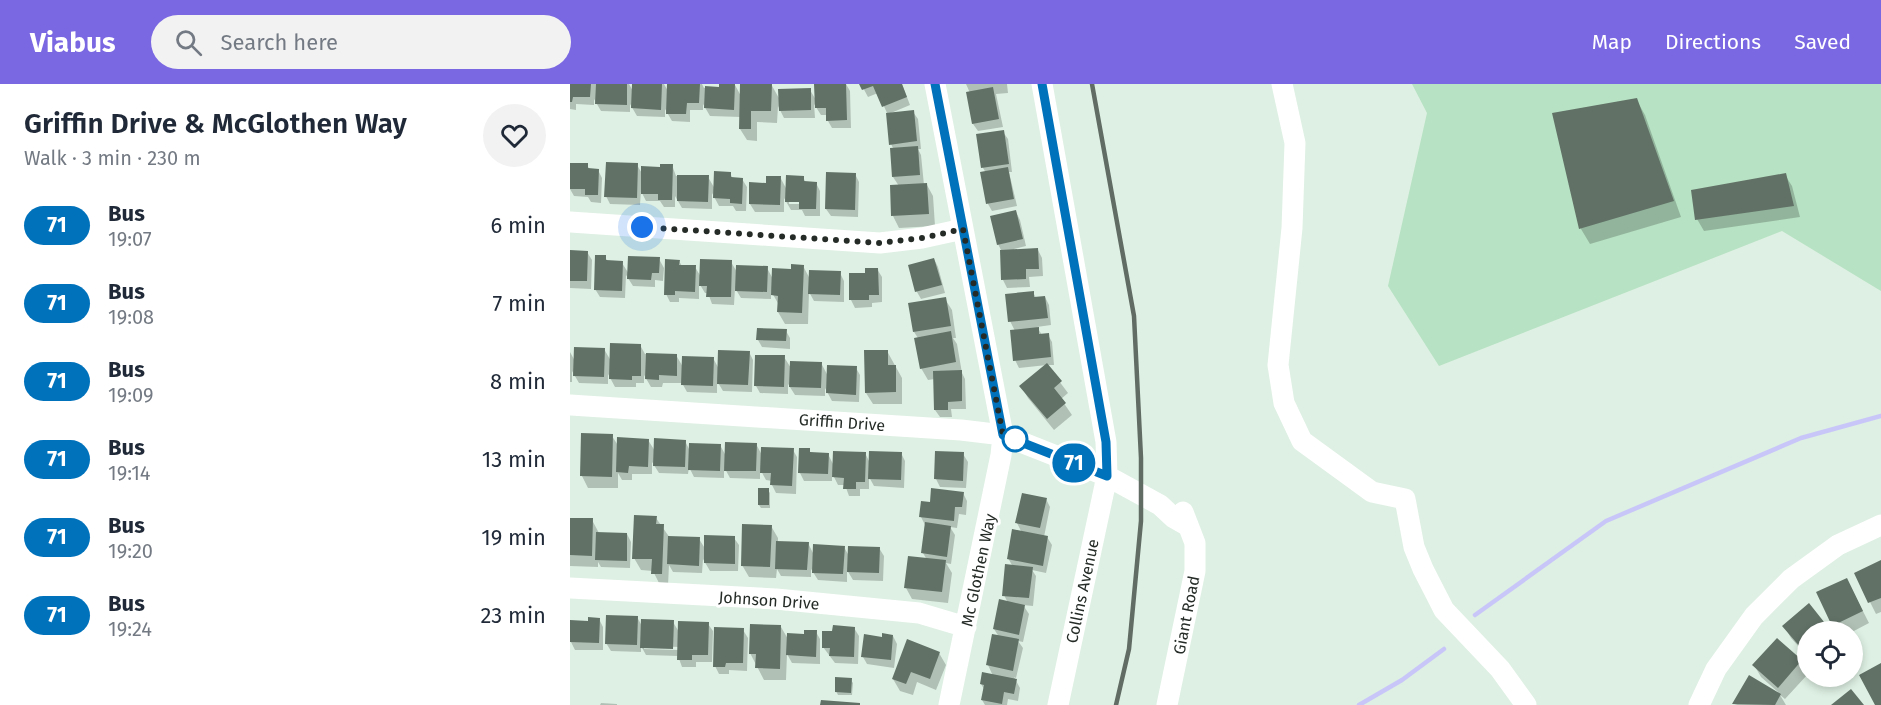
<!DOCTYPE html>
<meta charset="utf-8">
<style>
body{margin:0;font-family:"Fira Sans",sans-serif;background:#f2f2f3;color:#1f2937;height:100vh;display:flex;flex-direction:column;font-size:22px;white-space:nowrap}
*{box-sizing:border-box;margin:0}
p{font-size:20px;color:#747a83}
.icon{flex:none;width:33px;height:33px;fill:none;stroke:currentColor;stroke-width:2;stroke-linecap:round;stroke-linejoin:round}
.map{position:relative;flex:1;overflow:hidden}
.drawer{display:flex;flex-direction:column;background:#fff;width:570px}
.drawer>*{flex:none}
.badge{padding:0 12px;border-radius:20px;font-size:21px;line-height:39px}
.controls{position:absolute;left:1227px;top:537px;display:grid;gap:12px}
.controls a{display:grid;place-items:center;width:66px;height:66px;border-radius:50%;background:#fff;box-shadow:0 3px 9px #0003;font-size:30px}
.you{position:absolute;width:30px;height:30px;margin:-15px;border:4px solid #fff;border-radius:50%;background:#1a73e8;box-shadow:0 0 0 9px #1a73e833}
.map>.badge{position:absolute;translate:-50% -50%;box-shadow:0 0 0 3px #fff}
.round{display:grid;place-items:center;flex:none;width:63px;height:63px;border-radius:32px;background:#f2f2f3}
.summary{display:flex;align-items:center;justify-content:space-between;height:102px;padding:0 24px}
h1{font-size:28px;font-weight:600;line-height:45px}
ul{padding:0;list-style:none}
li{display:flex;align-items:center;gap:18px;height:78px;padding:0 24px}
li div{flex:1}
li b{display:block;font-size:22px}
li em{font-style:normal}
li .badge{min-width:66px;font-weight:700;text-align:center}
header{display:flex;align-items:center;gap:36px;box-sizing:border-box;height:84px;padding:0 30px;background:#7a67e2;color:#fff}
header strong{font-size:28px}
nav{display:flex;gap:33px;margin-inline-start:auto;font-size:21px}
.search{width:420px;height:54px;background:#f2f2f3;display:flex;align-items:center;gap:15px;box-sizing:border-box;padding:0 21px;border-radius:33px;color:#747a83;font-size:22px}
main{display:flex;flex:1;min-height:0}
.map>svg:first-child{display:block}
</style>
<header>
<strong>Viabus</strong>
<div class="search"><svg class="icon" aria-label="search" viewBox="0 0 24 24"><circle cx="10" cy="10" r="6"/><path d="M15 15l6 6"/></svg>Search here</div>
<nav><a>Map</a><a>Directions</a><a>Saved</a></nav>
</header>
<main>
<section class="drawer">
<div class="summary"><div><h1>Griffin Drive &amp; McGlothen Way</h1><p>Walk · 3 min · 230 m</p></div><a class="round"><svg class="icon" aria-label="heart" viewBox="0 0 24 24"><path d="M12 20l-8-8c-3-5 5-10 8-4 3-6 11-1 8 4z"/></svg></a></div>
<ul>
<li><span class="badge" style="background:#0072bc;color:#fff">71</span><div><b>Bus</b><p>19:07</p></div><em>6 min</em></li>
<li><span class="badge" style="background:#0072bc;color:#fff">71</span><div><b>Bus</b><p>19:08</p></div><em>7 min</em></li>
<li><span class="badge" style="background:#0072bc;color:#fff">71</span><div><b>Bus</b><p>19:09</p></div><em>8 min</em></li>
<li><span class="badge" style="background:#0072bc;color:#fff">71</span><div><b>Bus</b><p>19:14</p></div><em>13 min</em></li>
<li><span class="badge" style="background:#0072bc;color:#fff">71</span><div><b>Bus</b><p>19:20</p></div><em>19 min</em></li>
<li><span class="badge" style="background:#0072bc;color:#fff">71</span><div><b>Bus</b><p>19:24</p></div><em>23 min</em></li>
</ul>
</section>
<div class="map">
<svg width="1311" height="621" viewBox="0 0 1311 621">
<rect width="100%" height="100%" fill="#def0e3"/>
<path fill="#b7e2c3" d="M842 0H1311V207L1212 147 869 282 818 202 857 29Z"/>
<path fill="#0003" fill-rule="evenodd" d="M0 0H26L27 3 28 0H59L63 7 64 0H94L98 7 99 0H132L134 4 151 5V0L165 1 171 12V0H201L210 16 240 6 246 16V0H276L280 7 281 44H262L258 37 257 31H251L244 20 245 34H214L208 22 207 39 187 38V57L177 56 170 45 171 33 140 32 133 20V26H120V38L102 37 95 25V33L67 32 60 20V28L31 27 24 15V21L6 20V26L0 25Z
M291 0H332L340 21 321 29 343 28 348 35 351 65H348L351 71 354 101H357L363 112 365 142 329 144 323 132 329 102 323 93 321 66H324L321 60 317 29 308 9 298 13Z
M396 0H437L438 9 426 10 433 43 408 47 403 40 400 9Z
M1066 15 1075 31 1111 133 1020 160 1011 145 984 30Z
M433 48 438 55 442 88H439L447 122 422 127 418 120 416 89 413 84 408 51Z
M17 81 20 86H28L32 94 31 119 21 118 18 113 4 112 0 105V87Z
M67 81 73 91 102 81 106 92 138 93 145 105 160 89 163 95H172L177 103 176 127H166L163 122H149L142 109V125L112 124 105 112V123H94L90 117H76L71 107 70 121 40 120 36 112Z
M285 90 289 98 288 133 261 132 256 125Z
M1215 91 1222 102 1230 133 1134 147 1127 135Z
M210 93 217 106 233 93 236 99H246L250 107V132H235L232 126H221L214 114V128H185L180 120 198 100ZM219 117H237V120H219Z
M446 128 450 136 456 162 444 165V167L468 166 472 174 473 192 459 193 460 203 437 204 433 196 431 166 428 160Z
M0 168H17L22 176 21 205 0 204Z
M35 173 38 178 52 179 59 190 89 175 94 184 93 197 85 196V203L63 202 56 191 55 214 30 213 25 205Z
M364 175 368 183 375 209 351 215 347 208 340 182Z
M109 177 112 182 125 183 131 193 161 178 167 188 197 184 203 195 233 182 240 195 270 189 274 197V218L244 217 239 208 238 240H215L208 228 209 221 201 207V215L171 214 165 204 164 221 142 220 138 209H135L129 199V215L109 214V218H100L96 210Z
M307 185 312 193V218L302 219V223L285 224 281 216 297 190Z
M463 208 466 214 475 213 479 221 481 241 467 243 472 251H478L482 258 484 281H477L498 309 491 315 502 331 484 346 458 314 451 302 477 281 449 284 445 276V247L440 237Z
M375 215 382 226 386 254H383L387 260 392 289 395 295 396 325H381L382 333H370L365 326V295L358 296 351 284 348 254 344 248Z
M216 247 220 254V265L192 263 188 256Z
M70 261 75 270 106 271 113 283 143 274 149 285 179 268 183 276 182 308 153 307 147 297V309L117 308 112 299H93L92 303H81L74 291V299H66V303H45L38 290V300L9 299 2 287V298H0V268L5 277 34 265 41 277Z
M317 267 332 294V320H303L296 309Z
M214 273 221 284 251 279 258 292 286 284 290 291 289 318 262 317 255 304V312L225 311 218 300V310L190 309 186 302Z
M42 352 49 363 78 356 85 367 115 357 120 367 150 361 156 372 186 360 192 371 223 366 227 373 226 410 206 409 202 401V397L196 396 190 385V395L160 394 154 383V394L124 393 119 383 118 390 89 389 82 378V390H62V396H52L48 389V404H18L12 392Z
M239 366 241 370H258L264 382 295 369 300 379 331 369 335 377 334 404 304 402 299 393V405H290V412H279L275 401H268L262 389V397H234L230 389Z
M367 369 393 370 398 378 396 404 370 403 366 395Z
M198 406 200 409V424H191L189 421Z
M393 409 397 417 396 431 389 430 387 444 380 443 385 451 381 480 376 479 382 489 378 519 342 515 336 504 357 476 353 469 355 441 351 433 361 419Z
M476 415 480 423 474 453H477L482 461 476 489 462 486 466 492 463 522 453 521 459 530 453 558 448 557 453 564 446 594 444 593 450 604 448 617 438 615 437 621H415L412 616 414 605 411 600 423 592 418 581 429 553 424 545 438 519 434 511 443 483 438 474 452 449 447 439Z
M86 434 100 454 129 455 136 466 164 454 169 461 168 487H140L133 475 132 489 103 488 99 481 98 502 90 501 83 487 71 486 64 474Z
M0 435 22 436 29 449 57 450 61 458 60 484 31 483 28 478V483L0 482Z
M201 442 208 454V458L238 459 244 471 274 463 279 472 309 464 314 472 313 497 283 496 277 486V498L248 496 241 485V493L211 492 207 485 206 494 179 493 172 481Z
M1311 478V528L1306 530 1286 490Z
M1277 496 1299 539 1282 548H1267L1248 509Z
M67 533 72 542 103 538 109 548 138 540 143 547 142 578H126V583H112L108 572 76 571 71 562V568L41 567 36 559ZM74 562 110 563V566L74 565Z
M29 535 33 543V566H5L0 556V538H20Z
M1214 542 1238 548V573L1221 554Z
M211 543 218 555 246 548 250 555V580L222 579 217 570 216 596H194L180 569Z
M284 544 289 552 288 580 265 579 253 563Z
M173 546 178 554 177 587 159 586V590H149L145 582Z
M323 552 327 560 324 584 297 580 293 573Z
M1207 556 1231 577 1238 590 1215 615 1210 611 1216 621H1164L1208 608 1191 593 1184 581Z
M369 569 376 581 366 606 347 598 343 611 330 607 323 595Z
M281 596 283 599 282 611H268L266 607Z
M31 619 47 620V621H30Z"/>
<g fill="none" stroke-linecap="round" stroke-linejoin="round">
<path stroke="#c8c6f9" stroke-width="4.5" d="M905 531 1036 437 1231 354 1311 332
M789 621 832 596 874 565"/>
</g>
<path fill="#617166" d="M0 0H21L20 13H3L2 18H0Z
M26 0H57V21L25 20Z
M62 0H92L91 26 61 24Z
M97 0H130L129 19H117L116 30H96Z
M149 0H165L164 26 134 24 135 2 149 3Z
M170 0H202L201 27H181V45H169Z
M244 0H276L277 36 256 37V24H245Z
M289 0H332L337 13 312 23 303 2 292 6Z
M423 3 429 35 402 40 396 8Z
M241 4V26L209 27 208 5Z
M1067 14 1104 117 1009 145 982 29Z
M344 26 347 57 319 61 316 29Z
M434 46 439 80 411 84 406 50Z
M348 62 350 91 322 93 320 64Z
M36 78 68 79 67 114 34 113Z
M0 79H18V84L29 85 28 111H15V105H0Z
M90 80H103L102 116H88V110H71V82L90 83Z
M438 83 444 115 416 120 410 88Z
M144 87 161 88V93L173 94 172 120 160 119V115L143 114Z
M256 88 286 89 285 126 255 125Z
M1216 89 1224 122 1125 136 1121 106Z
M107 91H139L138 118 107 117Z
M216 91 234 92V97L247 98 246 125H229V118H215Z
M196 92H211L210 121 179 120V98L196 99Z
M357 99 359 130 321 132 320 101Z
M446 126 453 155 427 161 420 132Z
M468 164 469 185H456V195L431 196 430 166Z
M0 166 18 167 17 197H0Z
M25 171H36V176L53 177 52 207 24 206Z
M58 172 90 173 89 189H82L81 196 57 195Z
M364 174 372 201 345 208 338 181Z
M95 175 110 176 109 181H126L125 208 105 207V211H94Z
M130 175 162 176 161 213H136L137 202H129Z
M221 180 234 181 232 229 207 228 208 212 201 211 202 184 221 185Z
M166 181 198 182 197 208 165 207Z
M295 184H308L309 211H299V216H279V189H295Z
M239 186 271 187 270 211 238 210Z
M464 207V213L475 212 478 234 438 238 435 210Z
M376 213 381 242 343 248 338 219Z
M469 243V250L479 249 481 273 443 277 440 246Z
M187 244 217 245 216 257 186 256Z
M381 247 386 278 350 285 344 254Z
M40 259 71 260V292H62V296L39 295Z
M4 263 35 264 34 293 3 292Z
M148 266 180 267 178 301 147 300Z
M294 266H318V281H326V308L295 309Z
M76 269 107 270V292L89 291V296L75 295Z
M185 271H215L214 303 184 302Z
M112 272 144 273 143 302 111 301Z
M220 277 252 278 251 304 219 303Z
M477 279 492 297 484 304 496 319 477 335 449 302Z
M257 281 287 282 286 311 256 309Z
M392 286V317L378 318V326H364L363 287Z
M11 349 43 350 42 393 10 392Z
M47 353 79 355 78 383 59 382 58 389 46 388Z
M84 354 116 356 115 383 83 382Z
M155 358 187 359 186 387H154Z
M119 359 151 360 150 387 118 386Z
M191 363 224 364 222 402 200 401 201 389H190Z
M229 364H240V368L259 369 258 390 228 389Z
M263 367 296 368 295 398H286V405H273L274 394 262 393Z
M299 367 332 368 331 396 298 395Z
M365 367 394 368 393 397 364 395Z
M188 404H199V421H188Z
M361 404 394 408 392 423H385L384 437 349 433 351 417 360 418Z
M452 409 477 414 470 444 445 439Z
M64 431 87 432 86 440H94L92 490H81L82 475H62Z
M0 434H23L22 472 0 471Z
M355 438 381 442 377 473 351 469Z
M172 440 202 441 200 483 171 482Z
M442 445 478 452 473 482 437 475Z
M26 448 57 449V477L25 476Z
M134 451 165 452V480L134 479Z
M98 452 130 453 129 482 97 480Z
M206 457 239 458 237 486 205 485Z
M243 460 275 462 273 490 242 489Z
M278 462 310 463 309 489 277 488Z
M338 472 376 476 372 508 334 504Z
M1311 476V514L1298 519 1284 489Z
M435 480 463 483 459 514 432 512Z
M1277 494 1293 527 1262 542 1246 508Z
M429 515 455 521 449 551 423 545Z
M1239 519 1262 548H1238V572L1212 542Z
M36 531 68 532 67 561 35 560Z
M18 533 30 534 29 559 0 558V536L18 537Z
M71 535 104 536 103 565 70 564Z
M108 537 139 538 138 571H122V576H107Z
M180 540 211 541 210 585 185 584 186 570H179Z
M263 541 285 543 284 573 259 572 260 564H252V547H262Z
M144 543 174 544 173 579H156L155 583H143Z
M234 546H247L246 573 216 571 217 549 234 550Z
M312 549 323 551 321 576 291 573 294 550 312 553Z
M422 550 449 555 443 587 416 581Z
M1207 554 1232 576 1208 604 1182 581Z
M337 555 370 568 360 595 341 588 336 600 322 595Z
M1311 579V621H1305L1289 591Z
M412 588 447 595 444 610 434 608 432 620 411 616 414 601 410 600Z
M1179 591 1211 610 1205 621 1162 620Z
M265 593 282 594 281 609 265 608Z
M1281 605 1294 621H1261Z
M251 616 290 619V621H250Z"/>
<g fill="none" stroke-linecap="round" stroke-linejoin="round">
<path stroke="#fff" stroke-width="21" d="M365 0 433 351 431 371 379 621
M472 0 536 358 537 392 488 621
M712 0 725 59 722 144 708 281 714 319 732 357 802 408 835 415 844 463 853 485 874 526 930 585 956 621
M0 138 310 159 352 154 393 145
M0 321 391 346 433 351 537 392 590 421 604 434 618 442
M0 504 206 515 349 529 396 543
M597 621 625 487V459L613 428
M1129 621 1146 585 1184 532 1221 495 1268 461 1311 441"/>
<path stroke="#616c64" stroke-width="4.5" d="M522 0 564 232 571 374V437L559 565 546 621"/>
</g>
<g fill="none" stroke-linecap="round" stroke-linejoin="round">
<defs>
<path id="line" d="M365 0 433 351 537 392 536 358 472 0"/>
</defs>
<use href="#line" stroke="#fff" stroke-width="14"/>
<use href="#line" stroke="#0072bc" stroke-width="9"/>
<path stroke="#252c27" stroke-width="6" stroke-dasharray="0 10.8" d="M72 143 310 159 352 154 393 145 433 351 447 356 445 355"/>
</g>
<circle fill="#fff" stroke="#0072bc" stroke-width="3" cx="445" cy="355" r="12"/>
<g text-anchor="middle" stroke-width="6" stroke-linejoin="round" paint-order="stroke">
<g font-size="16" fill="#252c27" stroke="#fff">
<text transform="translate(272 338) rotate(4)" y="6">Griffin Drive</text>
<text transform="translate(408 486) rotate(-78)" y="6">Mc Glothen Way</text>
<text transform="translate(512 507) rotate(-78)" y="6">Collins Avenue</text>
<text transform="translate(199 516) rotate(4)" y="6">Johnson Drive</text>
<text transform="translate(616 531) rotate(-79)" y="6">Giant Road</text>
</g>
</g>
</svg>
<div class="controls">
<a><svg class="icon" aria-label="locate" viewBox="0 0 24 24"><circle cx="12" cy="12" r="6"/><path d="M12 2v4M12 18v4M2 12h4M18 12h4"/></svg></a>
</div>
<div class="you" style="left:72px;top:143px"></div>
<b class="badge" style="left:504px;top:379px;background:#0072bc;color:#fff">71</b>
</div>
</main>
